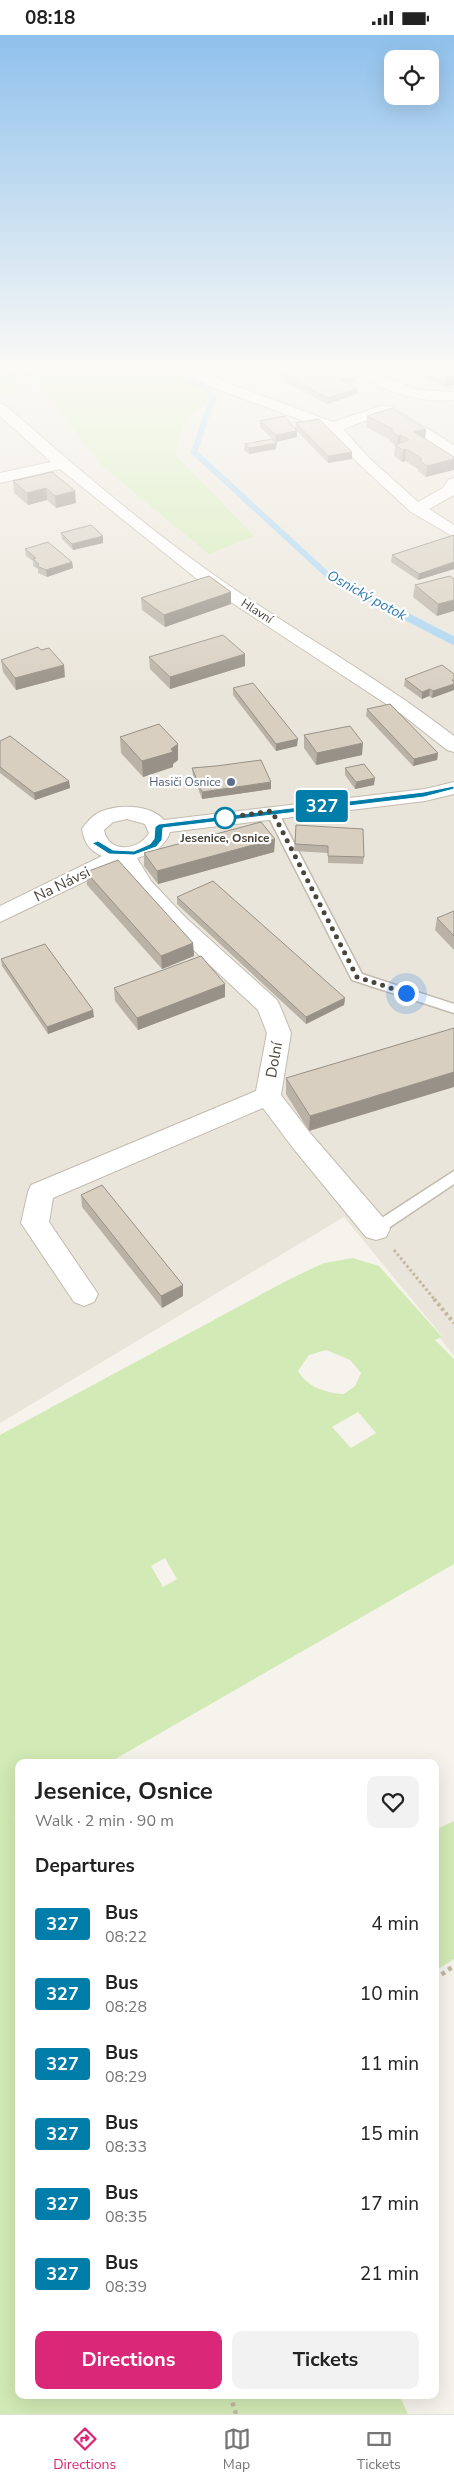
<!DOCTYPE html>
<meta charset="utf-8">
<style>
body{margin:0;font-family:"Nunito Sans",sans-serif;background:#f2f2f2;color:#222;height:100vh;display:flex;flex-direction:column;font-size:19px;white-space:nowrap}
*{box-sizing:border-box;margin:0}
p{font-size:16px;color:#767676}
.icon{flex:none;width:28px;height:28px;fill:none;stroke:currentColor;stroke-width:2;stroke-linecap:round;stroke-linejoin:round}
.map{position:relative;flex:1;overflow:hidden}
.side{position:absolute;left:15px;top:1724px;width:424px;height:640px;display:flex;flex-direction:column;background:#fff;border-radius:10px;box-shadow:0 5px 20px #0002}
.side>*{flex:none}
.badge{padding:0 10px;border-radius:4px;font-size:18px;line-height:32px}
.controls{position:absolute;left:384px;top:15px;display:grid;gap:10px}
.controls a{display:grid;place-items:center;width:55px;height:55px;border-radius:10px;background:#fff;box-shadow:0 5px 20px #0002;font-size:25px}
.you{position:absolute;width:25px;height:25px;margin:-12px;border:4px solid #fff;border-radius:50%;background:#1a73e8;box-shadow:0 0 0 8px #1a73e833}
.map>.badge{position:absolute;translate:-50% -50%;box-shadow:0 0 0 2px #fff}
h2{padding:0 20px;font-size:19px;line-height:45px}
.round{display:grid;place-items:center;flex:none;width:52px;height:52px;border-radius:10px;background:#f2f2f2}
.summary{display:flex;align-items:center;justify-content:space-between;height:85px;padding:0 20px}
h1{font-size:24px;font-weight:700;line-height:38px}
.cta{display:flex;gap:10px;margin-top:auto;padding:10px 20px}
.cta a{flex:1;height:58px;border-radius:10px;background:#db2777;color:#fff;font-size:20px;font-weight:700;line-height:58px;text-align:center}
.cta a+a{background:#f2f2f2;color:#222}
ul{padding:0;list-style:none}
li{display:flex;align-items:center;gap:15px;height:70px;padding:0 20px}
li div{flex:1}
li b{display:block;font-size:19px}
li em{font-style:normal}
li .badge{min-width:55px;font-weight:700;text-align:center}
.status{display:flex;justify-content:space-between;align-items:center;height:35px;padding:0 25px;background:#fff;direction:ltr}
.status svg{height:14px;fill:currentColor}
.menu{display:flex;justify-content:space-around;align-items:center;height:70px;border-top:1px solid #e0e0e0;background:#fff;font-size:14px;color:#767676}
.menu a{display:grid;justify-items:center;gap:2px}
.menu .current{color:#db2777}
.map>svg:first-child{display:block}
</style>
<div class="status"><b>08:18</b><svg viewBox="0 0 49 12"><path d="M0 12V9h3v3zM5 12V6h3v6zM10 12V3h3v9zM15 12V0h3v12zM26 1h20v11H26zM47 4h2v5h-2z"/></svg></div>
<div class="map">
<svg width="454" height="2379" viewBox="0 0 454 2379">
<rect width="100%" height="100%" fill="#f6f3ec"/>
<path fill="#eae5da" d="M0 333H454V1321L440 1303 442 1301 344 1182 0 1388Z"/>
<path fill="#d2eab5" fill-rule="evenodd" d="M18 333H209L219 357 185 387 175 419 254 501 209 519 102 431 41 352Z
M5 334 31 356 0 362V335Z
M353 1223 379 1231 442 1302 435 1305 454 1324V1529L110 1727 19 1728V1780L12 1784 19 1781V2360H399L408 2379H0V1400L290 1244 324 1228ZM326 1315 350 1325 361 1338 355 1351 344 1359C326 1358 307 1352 298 1336L309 1320ZM358 1377 376 1398 351 1413 332 1392ZM165 1523 177 1544 163 1552 151 1531Z
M454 1786V1924L435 1936V1795Z"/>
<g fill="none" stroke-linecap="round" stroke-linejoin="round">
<path stroke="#a9d4f2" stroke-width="6" d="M166 333 204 352 213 362 194 417 332 544 390 574"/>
<path stroke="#a9d4f2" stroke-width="8" d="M388 572 454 606"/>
<defs>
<path id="service" d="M272 774 278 777 362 939 454 969V978L352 945 266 777Z
M454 1136V1149L381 1198H371L368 1194 371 1190Z"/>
<path id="minor" d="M175 333H194L222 346 333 387 381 371H391L454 410V422L384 379 343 394 369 423 418 467 443 453 448 445 454 443V460L429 474 454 490V502L411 477 359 429 328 395 212 352Z
M347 333H365L417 355 454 357V365C422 368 395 359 367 345 360 342 352 339 347 333Z
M0 369 5 370C71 428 142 489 214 540 293 596 378 642 454 701V717L447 715 400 678 202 548 60 434 0 448V438L51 427 0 381Z
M454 747V759L425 766 170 797C165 812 153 819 137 823L151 846 186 883 277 965 280 971 291 998 281 1060 311 1099 386 1186 390 1194 386 1202 376 1205 366 1202 293 1113 263 1073 53 1163 49 1187 98 1259 94 1267 84 1271 74 1267 21 1188 28 1157 31 1150 256 1056 267 998 258 975 170 893 134 855 119 830 0 887V871L102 821C89 815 84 807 82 794 86 788 93 780 100 777 118 769 150 769 164 785L425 754ZM127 784 145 789 149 798C139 816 108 819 104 795L113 787Z"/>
</defs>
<use href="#service" stroke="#c2bbae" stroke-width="3"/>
<use href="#minor" stroke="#c2bbae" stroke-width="2"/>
<path stroke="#c4b79f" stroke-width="2" stroke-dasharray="1 1" stroke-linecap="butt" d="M273 345 288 340"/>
<path stroke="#c4b79f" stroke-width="3" stroke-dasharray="2.5 2.5" stroke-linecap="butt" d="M394 1215 435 1265"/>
<path stroke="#c4b79f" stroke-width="4" stroke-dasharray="3 3" stroke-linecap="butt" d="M434 1264 454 1288"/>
<path stroke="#c4b79f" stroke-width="4.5" stroke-dasharray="4 4" stroke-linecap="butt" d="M435 1944 454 1931
M230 2360 236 2379"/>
<use href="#service" fill="#fff" fill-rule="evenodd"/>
<use href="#minor" fill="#fff" fill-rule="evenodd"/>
</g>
<path fill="#bab2a6" d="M426 333H454V350L445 352 425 343Z
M333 337 354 341V347L348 348 357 359 327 369 285 347V341H332V340Z
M367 381 426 394 425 404 454 422 426 442 418 436V434L405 426 402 427 394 421 395 410 389 406V404L366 392Z
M260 386 295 394 296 388 352 424 328 428 296 395 297 402 276 407 260 392Z
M245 409 276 414 249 419 244 415Z
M52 437 76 468 56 473 47 465 28 470 14 458 13 446Z
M61 498 103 501V508L73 515 62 504Z
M454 500V534L418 545 391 527 392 520Z
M25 514 72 527 73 533 47 542 38 538V534L33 531V526L26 521Z
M450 541 437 581 413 562 415 550Z
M231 557V569L165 592 142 575 141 563Z
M245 619V631L170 654 150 634 149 622Z
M1 625 65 642 16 655 3 637Z
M454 639V655L432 663 429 661 422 664 404 651 405 644Z
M233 653 297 711 276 716 233 660Z
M367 674 438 718 437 725 413 731 366 681Z
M304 700 362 720 316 730 304 713Z
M120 702 178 725 173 729V732L143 742 121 718Z
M0 706 69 746 70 753 35 765 0 738Z
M192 733 271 747V754L202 764 193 740Z
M345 733 374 750 355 754 345 740Z
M296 790 364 822 363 829 328 828V818L294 816Z
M275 804 274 817 158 849 144 831V818Z
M86 837 193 908 194 921 162 934 87 850Z
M177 862 345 963 344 970 306 989 177 869Z
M454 876V915L435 895 437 883Z
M1 924 94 982 48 999 2 931Z
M114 953 225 962 138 995 115 966Z
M454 993 309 1096 286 1059V1043Z
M81 1160 183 1261 162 1273 82 1172Z"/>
<path fill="#979187" d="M454 339V350L445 352 446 342Z
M354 341V347L338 350 339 344Z
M357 353V359L327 369 328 363Z
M426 394 425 405 414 397Z
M297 396V402L276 407V400Z
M401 400 400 411 397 412 398 401Z
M277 408 276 414 249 419V413Z
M406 414 405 426 402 427 403 415Z
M352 417V424L328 428V421Z
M454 424V435L426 442 427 431Z
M46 453 47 465 28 470 27 458Z
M75 456 76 468 56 473 55 461Z
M103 501V508L73 515 72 509Z
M72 527 73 533 47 542 46 535Z
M454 527V534L418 545 419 539Z
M231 557V569L165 592 164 580Z
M454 565V576L437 581 438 569Z
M245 619V631L170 654V642Z
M64 630 65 642 16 655 15 643Z
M452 645H454V655L432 663 433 656Z
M430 654 429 661 422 664V657Z
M298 704 297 711 276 716V709Z
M363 708 362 720 316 730 317 718Z
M178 709V725L173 729V732L143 742 142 726 171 714Z
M438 718 437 725 413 731 414 724Z
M375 743 374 750 355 754 356 747Z
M69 746 70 753 35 765 34 758Z
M271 747V754L202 764V757Z
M275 804 274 817 158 849 157 836Z
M193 908 194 921 162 934 161 921Z
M225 949V962L138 995 137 983Z
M345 963 344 970 306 989V982Z
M93 975 94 982 48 999 47 992Z
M454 1037V1052L309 1096 310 1081Z
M183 1250V1261L162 1273 161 1261Z"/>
<path fill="#d8cfc1" stroke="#979187" d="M310 333H316L332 341 337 339 333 337 340 334 354 341 339 344 357 353 328 363 285 341Z
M428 333H454V339L446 342Z
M392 373 426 394 414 397 454 422V424L427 431 419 425 422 424 406 414 403 415 395 410 409 405 401 400 398 401 390 395 393 394 367 381Z
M284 381 297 396 276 400 260 386Z
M319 384 352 417 328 421 296 388Z
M272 404 277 408 249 413 245 409Z
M52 437 75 456 55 461 46 453 27 458 13 446Z
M91 490 103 501 72 509 61 498Z
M454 500V527L419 539 392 520Z
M48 507 72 527 46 535 37 531 39 529 33 524 36 523 25 514Z
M209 541 231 557 164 580 141 563Z
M450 541 454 544V565L438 569 415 550Z
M223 600 245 619 170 642 149 622Z
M38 612 41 615 49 613 64 630 15 643 1 625Z
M442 630 454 639V645H452L454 647V649L433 656 430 654 422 657 405 644Z
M253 648 298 704 276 709 233 653Z
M390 669 438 718 414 724 367 674Z
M159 689 178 709 171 714 173 717 142 726 120 702Z
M350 691 363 708 317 718 304 700Z
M10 701 69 746 34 758 0 732V706Z
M261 725 271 747 202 757 192 733 216 731Z
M364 729 375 743 356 747 345 733Z
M261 787 275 804 157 836 144 818Z
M296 790 363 794 364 822 328 821V811L295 809Z
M118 825 193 908 161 921 86 837Z
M213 846 345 963 306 982 177 862Z
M454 876V901L437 883Z
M45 909 93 975 47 992 1 924Z
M201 921 225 949 137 983 114 953Z
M454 993V1037L310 1081 286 1043Z
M102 1150 183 1250 161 1261 81 1160Z"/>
<linearGradient id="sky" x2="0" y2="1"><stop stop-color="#8fc1ec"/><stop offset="0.5" stop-color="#fbfaf6"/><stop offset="1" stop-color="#fbfaf6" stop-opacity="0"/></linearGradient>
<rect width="454" height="666" fill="url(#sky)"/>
<path fill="#007da8" stroke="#fff" d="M454 751V754L424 762 163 793 162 805 156 812 134 820 109 819 92 808 98 806 113 815 134 816 150 809 154 804 155 792 159 789 424 757Z"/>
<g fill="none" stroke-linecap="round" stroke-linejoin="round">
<path stroke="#4b4439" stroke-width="5" stroke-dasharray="0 9" d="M225 783 216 784 272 776 357 942 406 958"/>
</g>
<circle fill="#5c6f8a" stroke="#fff" stroke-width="2" cx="231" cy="747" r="5"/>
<circle fill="#fff" stroke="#007da8" stroke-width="2.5" cx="225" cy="783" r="10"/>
<g text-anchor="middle" stroke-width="4.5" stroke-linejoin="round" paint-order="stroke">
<g font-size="12" fill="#4b4439" stroke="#fff">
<text transform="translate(257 576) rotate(33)" y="4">Hlavní</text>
</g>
<g font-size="12" fill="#4e5e75" stroke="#fff" text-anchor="end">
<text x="221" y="751">Hasiči Osnice</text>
</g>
<g font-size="12" font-weight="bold" fill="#4b4439" stroke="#fff">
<text x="225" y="807">Jesenice, Osnice</text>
</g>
<g font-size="14" font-style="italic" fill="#2e7ab2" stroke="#fff">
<text transform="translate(367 560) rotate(29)" y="5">Osnický potok</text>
</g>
<g font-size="15" fill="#4b4439" stroke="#fff">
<text transform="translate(62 849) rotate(-26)" y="5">Na Návsi</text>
<text transform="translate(274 1025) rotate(-80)" y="5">Dolní</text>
</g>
</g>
</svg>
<div class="controls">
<a><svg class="icon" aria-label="locate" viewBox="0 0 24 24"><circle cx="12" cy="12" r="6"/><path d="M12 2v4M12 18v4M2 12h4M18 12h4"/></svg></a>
</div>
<div class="you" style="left:406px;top:958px"></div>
<b class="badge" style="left:322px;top:771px;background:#007da8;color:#fff">327</b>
<section class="side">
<div class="summary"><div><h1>Jesenice, Osnice</h1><p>Walk · 2 min · 90 m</p></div><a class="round"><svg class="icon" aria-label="heart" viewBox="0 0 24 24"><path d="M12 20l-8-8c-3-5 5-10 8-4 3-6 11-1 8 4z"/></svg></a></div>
<h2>Departures</h2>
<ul>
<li><span class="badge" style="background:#007da8;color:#fff">327</span><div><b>Bus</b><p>08:22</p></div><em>4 min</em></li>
<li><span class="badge" style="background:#007da8;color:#fff">327</span><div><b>Bus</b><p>08:28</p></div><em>10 min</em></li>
<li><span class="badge" style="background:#007da8;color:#fff">327</span><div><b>Bus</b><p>08:29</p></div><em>11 min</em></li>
<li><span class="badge" style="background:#007da8;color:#fff">327</span><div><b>Bus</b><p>08:33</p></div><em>15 min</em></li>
<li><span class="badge" style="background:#007da8;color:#fff">327</span><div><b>Bus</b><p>08:35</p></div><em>17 min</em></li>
<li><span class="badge" style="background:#007da8;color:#fff">327</span><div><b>Bus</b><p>08:39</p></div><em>21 min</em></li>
</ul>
<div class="cta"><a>Directions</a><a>Tickets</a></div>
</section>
</div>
<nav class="menu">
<a class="current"><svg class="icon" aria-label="directions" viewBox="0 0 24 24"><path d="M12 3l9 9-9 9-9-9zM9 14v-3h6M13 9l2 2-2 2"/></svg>Directions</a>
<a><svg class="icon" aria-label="map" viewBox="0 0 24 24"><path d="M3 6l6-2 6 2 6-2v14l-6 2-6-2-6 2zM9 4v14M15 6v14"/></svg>Map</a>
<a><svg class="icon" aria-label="tickets" viewBox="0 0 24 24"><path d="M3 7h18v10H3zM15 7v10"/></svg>Tickets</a>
</nav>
